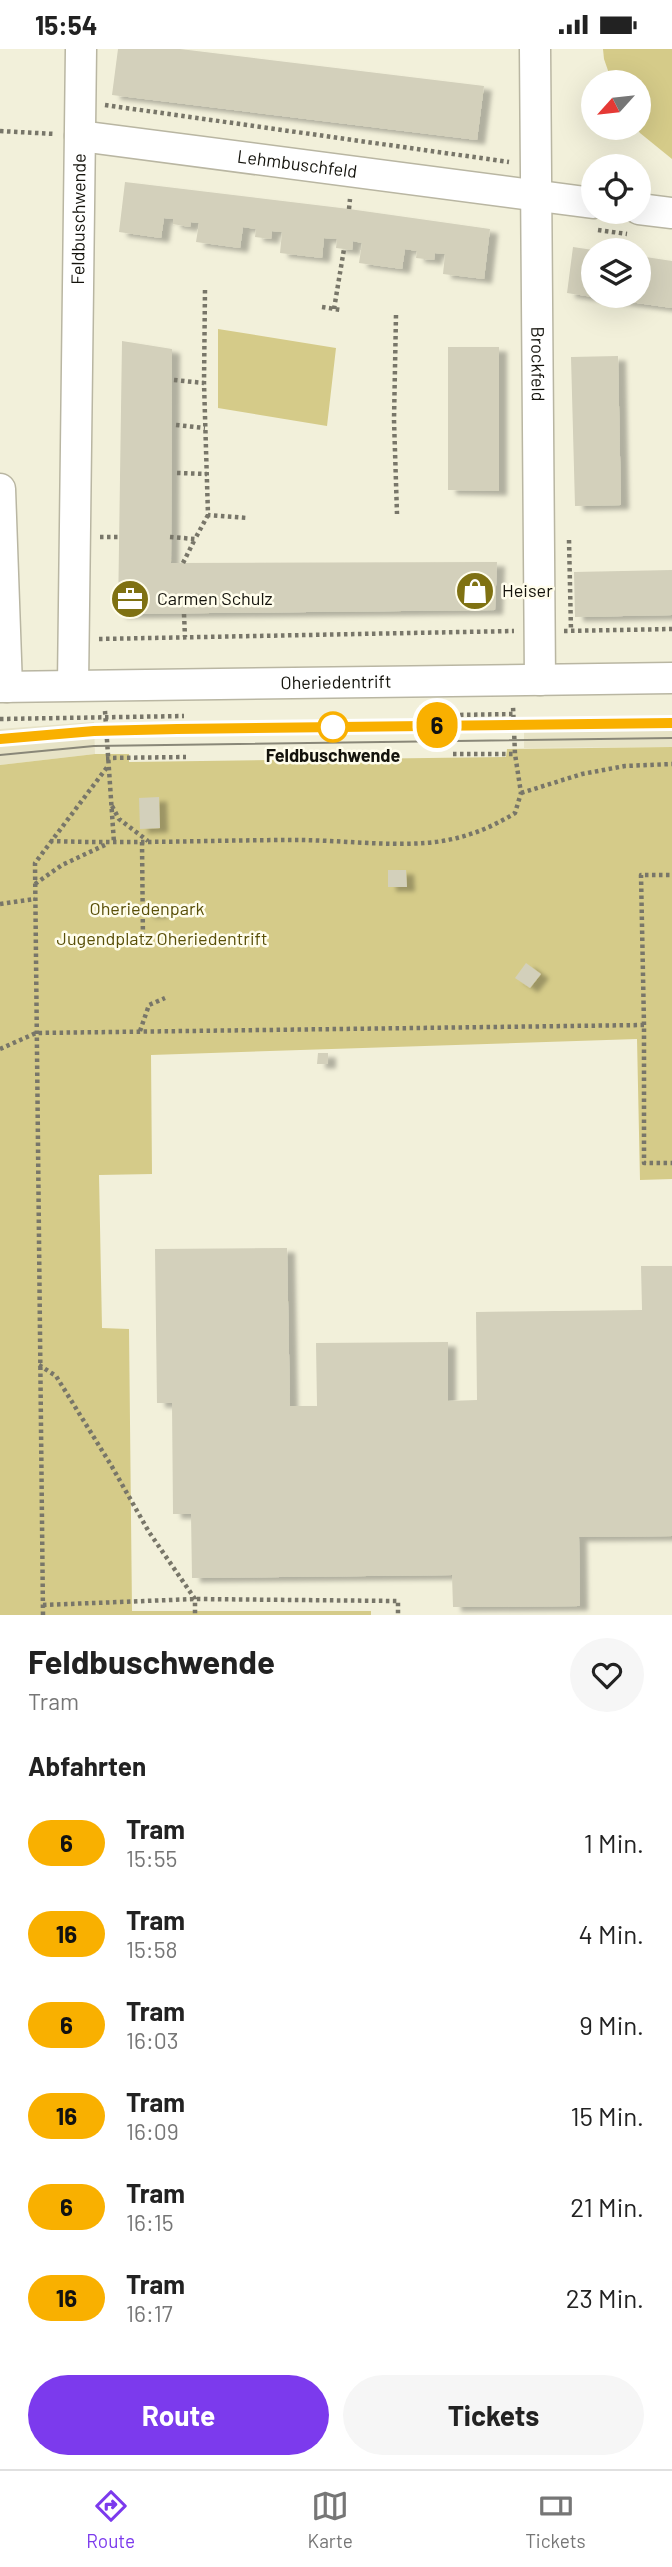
<!DOCTYPE html>
<html lang="de">
<style>
body{margin:0;font-family:Barlow,sans-serif;background:#f6f6f6;color:#222;height:100vh;display:flex;flex-direction:column;font-size:26px;white-space:nowrap}
*{box-sizing:border-box;margin:0}
p{font-size:23px;color:#767676}
.icon{flex:none;width:38px;height:38px;fill:none;stroke:currentColor;stroke-width:2;stroke-linecap:round;stroke-linejoin:round}
.map{position:relative;height:1566px;overflow:hidden}
.sheet{display:flex;flex-direction:column;background:#fff;flex:1}
.sheet>*{flex:none}
.badge{padding:0 14px;border-radius:23px;font-size:24px;line-height:46px}
.needle{width:46px;rotate:243deg}
.buttons{position:absolute;left:581px;top:21px;display:grid;gap:14px}
.buttons a{display:grid;place-items:center;width:70px;height:70px;border-radius:50%;background:#fff;box-shadow:0 7px 28px #0002;font-size:35px}
.map>.badge{position:absolute;translate:-50% -50%;box-shadow:0 0 0 4px #fff}
h2{padding:0 28px;font-size:26px;line-height:63px}
.round{display:grid;place-items:center;flex:none;width:74px;height:74px;border-radius:37px;background:#f6f6f6}
.headline{display:flex;align-items:center;justify-content:space-between;height:119px;padding:0 28px}
h1{font-size:33px;font-weight:700;line-height:52px}
.action{display:flex;gap:14px;margin-top:auto;padding:14px 28px}
.action a{flex:1;height:80px;border-radius:42px;background:#7c3aed;color:#fff;font-size:28px;font-weight:700;line-height:80px;text-align:center}
.action a+a{background:#f6f6f6;color:#222}
ul{padding:0;list-style:none}
li{display:flex;align-items:center;gap:21px;height:91px;padding:0 28px}
li div{flex:1}
li b{display:block;font-size:26px}
li em{font-style:normal}
li .badge{min-width:77px;font-weight:700;text-align:center}
.status{display:flex;justify-content:space-between;align-items:center;height:49px;padding:0 35px;background:#fff;direction:ltr}
.status svg{height:19px;fill:currentColor}
.tabs{display:flex;justify-content:space-around;align-items:center;height:98px;border-top:2px solid #e0e0e0;background:#fff;font-size:19px;color:#767676}
.tabs a{display:grid;justify-items:center;gap:4px}
.tabs .current{color:#7c3aed}
.map>svg:first-child{display:block}
</style>
<div class="status"><b>15:54</b><svg viewBox="0 0 49 12"><path d="M0 12V9h3v3zM5 12V6h3v6zM10 12V3h3v9zM15 12V0h3v12zM26 1h20v11H26zM47 4h2v5h-2z"/></svg></div>
<div class="map">
<svg width="672" height="1566" viewBox="0 0 672 1566">
<defs>
<filter id="shadow"><feDropShadow dx="8" dy="4.5" stdDeviation="2" flood-color="#0004"/></filter>
</defs>
<rect width="100%" height="100%" fill="#f2f0da"/>
<path fill="#e7e3c6" d="M672 667V698L524 699V669Z
M94 673 95 705 0 716V680Z"/>
<path fill="#d5cb89" d="M603 0H672V110L640 84 636 79H639V33H612L604 10Z
M218 280 336 299 327 377 218 359Z
M672 698V1130L640 1131 637 990 151 1006 152 1125 99 1126 102 1279 129 1280 132 1562H371V1566H0V716L95 705H129V713L506 708 507 700Z"/>
<path fill="#d3d0bb" filter="url(#shadow)" d="M118 0H180L484 37 477 91 112 46Z
M125 133 349 160 490 180 484 230 443 225 445 205 435 204 434 211 416 209 417 202 405 200 402 220 359 214 362 194 353 192 352 201 336 199 337 190 324 189 322 209 280 204 282 183 272 182 271 190 255 188 256 180 243 178 240 199 196 193 199 174 191 173 190 178 173 175V170L164 169 161 189 119 183Z
M573 198 593 201V248L567 244Z
M639 207 672 212V259L595 248 639 247Z
M122 292 172 300 171 514 497 513 495 561 118 565Z
M448 298H499V442L448 441Z
M618 307 621 456 575 457 571 308Z
M672 521V566L575 568 574 523Z
M159 748 160 779 140 780 139 749Z
M388 821H406L407 838H388Z
M161 856V864L146 865 145 857Z
M526 914 541 925 530 939 515 929Z
M318 1004H328V1015H317Z
M287 1199 290 1357H317L316 1294 448 1293V1352L477 1351 476 1263 642 1261 641 1217H672V1487L579 1488 580 1557 453 1558 452 1526 192 1529 191 1465H173L172 1354H157L155 1200Z"/>
<g fill="none" stroke-linecap="round" stroke-linejoin="round">
<defs>
<g id="street">
<path id="s1" d="M535 0 540 631"/>
<path id="s2" d="M80 87 593 154"/>
<path d="M639 160 672 164"/>
<path d="M0 440 7 638"/>
<path id="s3" d="M73 636 81 0"/>
<path id="s4" d="M0 638 672 629"/>
</g>
</defs>
<use href="#street" stroke="#b9b6a2" stroke-width="33"/>
<path stroke="#787669" stroke-width="4.5" stroke-dasharray="3.5 3.5" stroke-linecap="butt" d="M105 56 509 113
M0 82 55 85
M349 160 350 150
M598 181 627 185
M205 241 204 334 208 466 247 469
M322 258 341 261
M334 260 344 200
M396 266 394 371 397 465
M174 331 204 334
M176 376 205 379
M177 424 207 425
M100 488H120
M170 488 195 490 208 466
M569 491 571 582
M183 514 195 490
M184 565 185 588
M564 582 672 580
M99 590 514 582
M105 662 114 794
M453 666 513 665
M0 670 184 667
M453 705H515
M106 709 186 708
M521 744 582 725 625 717 672 715
M112 757 119 770 148 792
M50 792C132 795 214 791 296 791 337 791 385 797 425 794 457 792 488 781 515 764L521 744 515 705 513 657
M142 793 143 893
M35 835 62 816 107 795
M0 855 35 850
M644 976 641 826H672
M140 982 149 956 165 949
M0 1000 36 984 644 976V1114H672
M39 1316 56 1327 111 1416 149 1483 195 1550V1566
M43 1556 195 1550 398 1552V1566
M43 1566 35 814 108 717"/>
<use href="#street" stroke="#fff" stroke-width="30"/>
<path stroke="#898778" stroke-width="2" d="M0 690 106 682 201 679 672 674
M0 706 94 697 672 689"/>
</g>
<g fill="none" stroke-linecap="round" stroke-linejoin="round">
<defs>
<path id="line" d="M0 690 94 682 177 680 672 674"/>
</defs>
<use href="#line" stroke="#fff" stroke-width="16"/>
<use href="#line" stroke="#f9b000" stroke-width="10"/>
</g>
<defs>
<symbol id="shop-disc" viewBox="-11 -11 22 22"><circle r="9.5" fill="#7f7112" stroke="#fffdeb"/><path d="M-5-2.5h2.3a2.7 3.5 0 0 1 5.4 0H5L5.5 6h-11ZM-1.5-2.5h3a1.5 2.3 0 0 0-3 0Z" fill="#fff"/></symbol>
<symbol id="office-disc" viewBox="-11 -11 22 22"><circle r="9.5" fill="#7f7112" stroke="#fffdeb"/><path d="M-6-3h4V-5.5h4V-3h4V5H-6ZM-1-4.5V-3h2v-1.5ZM-6 0V1H6V0Z" fill="#fff"/></symbol>
</defs>
<g fill-rule="evenodd">
<use href="#shop-disc" x="453" y="520" width="44" height="44"/>
<use href="#office-disc" x="108" y="528" width="44" height="44"/>
</g>
<circle fill="#fff" stroke="#f9b000" stroke-width="3.5" cx="333" cy="678" r="14"/>
<g text-anchor="middle" stroke-width="5" stroke-linejoin="round" paint-order="stroke">
<g font-size="18" fill="#14130c" stroke="#fffdeb">
<text dy="6" stroke="none"><textPath href="#s2" startOffset="219">Lehmbuschfeld</textPath></text>
<text dy="6" stroke="none"><textPath href="#s3" startOffset="466">Feldbuschwende</textPath></text>
<text dy="6" stroke="none"><textPath href="#s1" startOffset="315">Brockfeld</textPath></text>
<text dy="6" stroke="none"><textPath href="#s4" startOffset="336">Oheriedentrift</textPath></text>
</g>
<g font-size="18" fill="#14130c" stroke="#fffdeb" text-anchor="start">
<text x="502" y="548">Heiser</text>
<text x="157" y="556">Carmen Schulz</text>
</g>
<g font-size="18" font-weight="bold" fill="#14130c" stroke="#fffdeb">
<text x="333" y="713">Feldbuschwende</text>
</g>
<g font-size="18" fill="#594f08" stroke="#fffdeb">
<text x="147" y="866">Oheriedenpark</text>
<text x="162" y="896">Jugendplatz Oheriedentrift</text>
</g>
</g>
</svg>
<div class="buttons">
<a><svg class="needle" viewBox="-14 -14 28 28"><path d="M0-13l5 13h-10z" fill="#e53935"/><path d="M0 13l5-13h-10z" fill="#767676"/></svg></a>
<a><svg class="icon" aria-label="locate" viewBox="0 0 24 24"><circle cx="12" cy="12" r="6"/><path d="M12 2v4M12 18v4M2 12h4M18 12h4"/></svg></a>
<a><svg class="icon" aria-label="layers" viewBox="0 0 24 24"><path d="M12 4l9 5-9 5-9-5zM3 14l9 5 9-5"/></svg></a>
</div>
<b class="badge" style="left:437px;top:676px;background:#f9b000;color:#111">6</b>
</div>
<section class="sheet">
<div class="headline"><div><h1>Feldbuschwende</h1><p>Tram</p></div><a class="round"><svg class="icon" aria-label="heart" viewBox="0 0 24 24"><path d="M12 20l-8-8c-3-5 5-10 8-4 3-6 11-1 8 4z"/></svg></a></div>
<h2>Abfahrten</h2>
<ul>
<li><span class="badge" style="background:#f9b000;color:#111">6</span><div><b>Tram</b><p>15:55</p></div><em>1 Min.</em></li>
<li><span class="badge" style="background:#f9b000;color:#111">16</span><div><b>Tram</b><p>15:58</p></div><em>4 Min.</em></li>
<li><span class="badge" style="background:#f9b000;color:#111">6</span><div><b>Tram</b><p>16:03</p></div><em>9 Min.</em></li>
<li><span class="badge" style="background:#f9b000;color:#111">16</span><div><b>Tram</b><p>16:09</p></div><em>15 Min.</em></li>
<li><span class="badge" style="background:#f9b000;color:#111">6</span><div><b>Tram</b><p>16:15</p></div><em>21 Min.</em></li>
<li><span class="badge" style="background:#f9b000;color:#111">16</span><div><b>Tram</b><p>16:17</p></div><em>23 Min.</em></li>
</ul>
<div class="action"><a>Route</a><a>Tickets</a></div>
</section>
<nav class="tabs">
<a class="current"><svg class="icon" aria-label="directions" viewBox="0 0 24 24"><path d="M12 3l9 9-9 9-9-9zM9 14v-3h6M13 9l2 2-2 2"/></svg>Route</a>
<a><svg class="icon" aria-label="map" viewBox="0 0 24 24"><path d="M3 6l6-2 6 2 6-2v14l-6 2-6-2-6 2zM9 4v14M15 6v14"/></svg>Karte</a>
<a><svg class="icon" aria-label="tickets" viewBox="0 0 24 24"><path d="M3 7h18v10H3zM15 7v10"/></svg>Tickets</a>
</nav>
